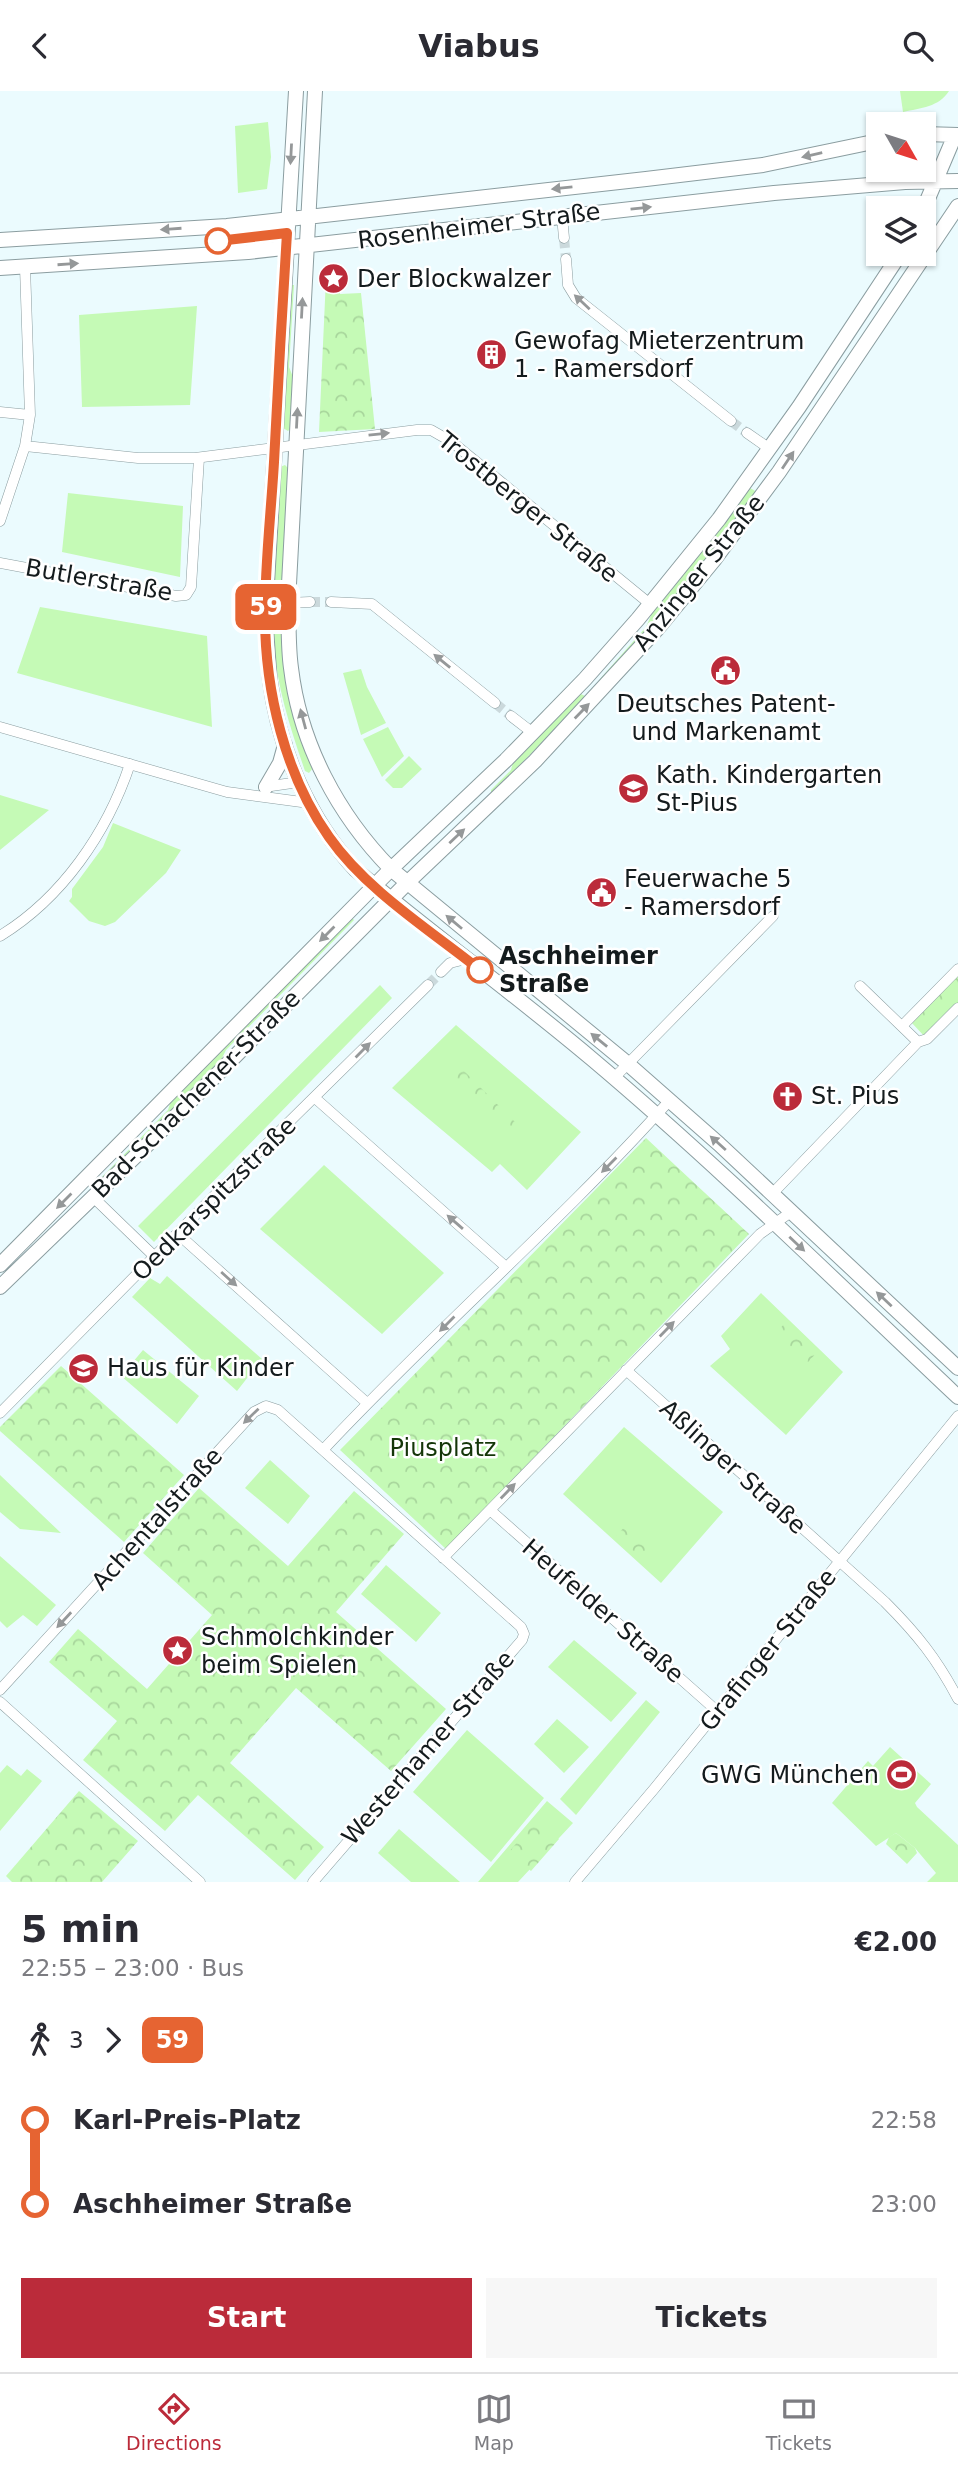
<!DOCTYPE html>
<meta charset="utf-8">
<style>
body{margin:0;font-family:"DejaVu Sans",sans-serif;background:#f7f7f7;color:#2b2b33;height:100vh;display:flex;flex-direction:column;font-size:26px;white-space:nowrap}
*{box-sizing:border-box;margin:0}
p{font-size:23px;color:#7c7c81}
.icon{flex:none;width:38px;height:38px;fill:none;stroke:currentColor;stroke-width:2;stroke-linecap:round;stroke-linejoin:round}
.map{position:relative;height:1791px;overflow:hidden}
.panel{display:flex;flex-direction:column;background:#fff;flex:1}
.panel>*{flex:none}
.badge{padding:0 14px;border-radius:10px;font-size:24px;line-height:46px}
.needle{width:46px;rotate:129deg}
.controls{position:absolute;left:866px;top:21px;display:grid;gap:14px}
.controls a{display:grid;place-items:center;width:70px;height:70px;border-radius:0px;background:#fff;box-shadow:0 2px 5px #0004;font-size:35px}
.map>.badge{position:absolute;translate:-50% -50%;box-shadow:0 0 0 4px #fff}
.legs{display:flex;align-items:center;gap:10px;height:77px;padding:0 21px;font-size:23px}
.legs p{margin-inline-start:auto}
.headline{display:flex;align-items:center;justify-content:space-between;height:119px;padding:0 21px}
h1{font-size:38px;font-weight:700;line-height:52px}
.action{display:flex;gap:14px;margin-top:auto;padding:14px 21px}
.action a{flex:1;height:80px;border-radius:0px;background:#bb2b3a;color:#fff;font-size:28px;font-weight:700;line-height:80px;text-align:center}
.action a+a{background:#f7f7f7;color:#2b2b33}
ul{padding:0 21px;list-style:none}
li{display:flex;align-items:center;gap:24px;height:84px;font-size:26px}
li i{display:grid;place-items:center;width:10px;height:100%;margin:0 9px;background:currentColor}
li i::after{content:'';width:18px;height:18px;margin:-9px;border:5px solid;border-radius:50%;background:#fff}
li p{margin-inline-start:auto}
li:first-child i{background:linear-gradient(#0000 50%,currentColor 0)}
li:last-child i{background:linear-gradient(currentColor 50%,#0000 0)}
header{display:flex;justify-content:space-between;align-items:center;height:91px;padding:0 21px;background:#fff;font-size:32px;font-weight:700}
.dock{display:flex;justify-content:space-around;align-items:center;height:98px;border-top:2px solid #e1e1e2;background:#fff;font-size:19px;color:#7c7c81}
.dock a{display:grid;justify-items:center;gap:4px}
.dock .on{color:#bb2b3a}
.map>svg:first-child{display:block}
</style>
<header><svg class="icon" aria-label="back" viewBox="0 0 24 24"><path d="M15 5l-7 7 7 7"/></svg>Viabus<svg class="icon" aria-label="search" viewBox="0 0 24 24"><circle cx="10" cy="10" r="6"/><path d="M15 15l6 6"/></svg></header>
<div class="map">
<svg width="958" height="1791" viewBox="0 0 958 1791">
<defs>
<pattern id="park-crowns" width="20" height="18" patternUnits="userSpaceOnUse" patternTransform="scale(1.75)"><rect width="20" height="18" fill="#c5fab6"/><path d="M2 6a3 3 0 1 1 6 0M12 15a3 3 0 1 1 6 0" fill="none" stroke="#a8d69c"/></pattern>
</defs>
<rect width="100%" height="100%" fill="#ebfbfe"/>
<path fill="#c5fab6" d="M900 0H949C939 16 921 17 903 21Z
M268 31 271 66 267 98 238 102 235 35Z
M291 194H294L289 276 293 286 291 337 288 340 283 337Z
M197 215 190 314 82 316 79 224Z
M285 374 288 377 282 489V564L294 623 313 677 309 682 305 680C291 639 277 597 274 554 270 496 277 435 280 376Z
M750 397 757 401 688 490 602 591 600 588 646 536 652 522Z
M68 402 183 415 180 486 62 461Z
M40 516 207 545 212 636 17 582Z
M361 578 367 596 386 632 361 644 343 582Z
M581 603 587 606 491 703V699L511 679 513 671Z
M388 636 404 665 382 686 363 648Z
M409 665 422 678 402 697H393L385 689Z
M0 704 49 719 0 759Z
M113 732 181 759 166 782 115 831 105 835 89 830 69 810 72 806V798L103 756Z
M352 827 354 829 226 959 219 973 96 1097 94 1094 168 1019 171 1009Z
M380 894 392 907 154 1151 138 1135Z
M456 934 581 1041 527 1099 500 1073 492 1081 392 997Z
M324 1074 444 1182 382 1243 260 1138Z
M167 1185 262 1268 237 1300 132 1206 150 1187 160 1193Z
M761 1202 843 1281 786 1344 710 1275 730 1258 721 1245Z
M143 1259 199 1305 177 1333 121 1285Z
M624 1336 723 1421 661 1492 563 1403Z
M270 1369 310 1405 288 1433 245 1397Z
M0 1384 61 1442 20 1438 0 1421Z
M0 1465 56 1514 37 1535 23 1524 7 1537 0 1530Z
M386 1474 441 1522 416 1551 361 1503Z
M574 1549 637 1602 611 1631 548 1576Z
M646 1609 660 1621 576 1724 560 1708Z
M557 1628 589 1656 564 1682 534 1653Z
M467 1639 544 1707 491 1771 413 1701Z
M890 1656 931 1693 915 1712 917 1716 958 1754V1791H927L936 1782 915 1757 896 1742 876 1755 832 1712 868 1670 873 1675Z
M7 1674 21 1685 27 1678 42 1690 0 1740V1682Z
M547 1710 573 1732 518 1791H478Z
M399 1738 460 1791H411L378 1762Z"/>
<path fill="url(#park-crowns)" d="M339 186 340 203 361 202 375 338 319 341 326 187Z
M958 884V913L925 946 911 931Z
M462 978 516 1032 505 1043 451 989Z
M646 1047 749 1143 446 1458 340 1359Z
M786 1231 818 1260 804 1276 771 1247Z
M61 1275 184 1384 124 1451 0 1340V1336Z
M199 1397 288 1475 354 1400 404 1443 336 1521 446 1618 391 1680 296 1597 230 1672 324 1756 295 1789 198 1704 165 1740 83 1669 117 1630 49 1571 78 1538 147 1598 212 1524 143 1462Z
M629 1431 658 1457 645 1470 616 1445Z
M79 1700 138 1750 102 1791H12L6 1785Z
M536 1729 559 1748 531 1780 509 1761Z
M896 1742 915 1757 917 1762 907 1773 886 1753 889 1746Z"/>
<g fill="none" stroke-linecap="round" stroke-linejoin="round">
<path stroke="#cbd9dc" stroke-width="10" stroke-dasharray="10 5" stroke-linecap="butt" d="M564 147 566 168
M731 330 747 342
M310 511H331
M495 612 511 625
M428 894 441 881"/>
<defs>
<path id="minor" d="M562 125 564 147
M566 168 568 194 576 207 731 330
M0 321 30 324
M747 342 770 358
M25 355 138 367H195L417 339H431L452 351 650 513
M0 430 25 355 30 324 25 176
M0 472 176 505 186 504 191 496 199 367
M331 511 372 513 495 612
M288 512 310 511
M511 625 533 642
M0 636 227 701 309 712
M264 696 299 691
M0 845C62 807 107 742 130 673
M441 881 450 872 466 868
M860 895 918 951
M902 935 958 878
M614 987 773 825
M315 1007 506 1176
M772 1103 918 951 927 948 958 917
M94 1107 155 1166
M178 1143 367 1312
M626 1279 885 1511C917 1543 937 1568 958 1608
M0 1322 214 1105 428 894
M323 1359C435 1239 560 1132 670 1009
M490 1419 717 1620
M443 1467 760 1143 791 1121
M0 1599 254 1321 266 1315 278 1319 521 1536 524 1543 522 1549 313 1791
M0 1611 200 1791
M575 1791 654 1698 958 1325"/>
<path id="secondary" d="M296 0 265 526C267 547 268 569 270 590 279 658 309 729 356 779 433 844 515 903 592 968 719 1075 837 1192 958 1306
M315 0 288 512C289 534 288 556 291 577 300 653 338 724 391 778L628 973 719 1053 958 1277
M924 43 958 44
M924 117 955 44
M0 149 227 135 646 88 763 74 878 50
M0 177 248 161 774 102 905 91 958 90
M266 696 280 672 285 654
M0 1174 391 778 506 669 585 588 638 528 719 428 799 316 900 163
M0 1196 146 1055 407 792 535 670 658 537 714 469 779 381 958 115"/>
</defs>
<use href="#minor" stroke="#8b9da0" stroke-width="11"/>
<use href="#secondary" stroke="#8b9da0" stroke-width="16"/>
<use href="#minor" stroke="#fff" stroke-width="10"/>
<use href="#secondary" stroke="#fff" stroke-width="14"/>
</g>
<defs><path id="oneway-solid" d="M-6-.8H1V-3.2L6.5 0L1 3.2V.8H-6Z" transform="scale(1.75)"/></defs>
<g fill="#959899">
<use href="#oneway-solid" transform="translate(291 63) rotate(93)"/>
<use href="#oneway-solid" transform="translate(812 64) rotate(167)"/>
<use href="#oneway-solid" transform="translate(562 97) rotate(174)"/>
<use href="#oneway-solid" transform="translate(641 117) rotate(-6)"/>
<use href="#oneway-solid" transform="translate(171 138) rotate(176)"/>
<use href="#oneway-solid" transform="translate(68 173) rotate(-4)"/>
<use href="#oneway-solid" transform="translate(582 211) rotate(-137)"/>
<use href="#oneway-solid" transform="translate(302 217) rotate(-87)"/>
<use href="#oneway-solid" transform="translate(297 327) rotate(-87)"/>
<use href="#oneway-solid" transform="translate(379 343) rotate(-6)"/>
<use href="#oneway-solid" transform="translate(788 369) rotate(-56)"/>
<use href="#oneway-solid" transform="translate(442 570) rotate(-141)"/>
<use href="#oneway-solid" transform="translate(582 620) rotate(-46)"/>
<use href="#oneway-solid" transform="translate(303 628) rotate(-105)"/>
<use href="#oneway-solid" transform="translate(457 745) rotate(-43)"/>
<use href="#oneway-solid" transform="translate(454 831) rotate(-140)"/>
<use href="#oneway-solid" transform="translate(327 843) rotate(135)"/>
<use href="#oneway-solid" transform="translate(599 949) rotate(-141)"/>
<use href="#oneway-solid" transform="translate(363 959) rotate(-45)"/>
<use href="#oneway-solid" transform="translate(718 1052) rotate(-138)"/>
<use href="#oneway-solid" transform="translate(609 1074) rotate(135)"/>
<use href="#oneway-solid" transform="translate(64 1110) rotate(135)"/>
<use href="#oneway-solid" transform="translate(455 1131) rotate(-139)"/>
<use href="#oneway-solid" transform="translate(797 1153) rotate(43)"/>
<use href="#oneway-solid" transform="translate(229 1188) rotate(42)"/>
<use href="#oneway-solid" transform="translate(884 1208) rotate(-137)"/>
<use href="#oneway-solid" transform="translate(447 1233) rotate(135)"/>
<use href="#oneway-solid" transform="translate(667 1238) rotate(-46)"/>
<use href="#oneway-solid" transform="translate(251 1325) rotate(136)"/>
<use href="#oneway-solid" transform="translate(508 1400) rotate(-46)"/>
<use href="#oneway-solid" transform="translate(64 1529) rotate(133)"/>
</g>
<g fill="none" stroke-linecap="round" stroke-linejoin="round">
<defs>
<path id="line-1" d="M218 150 287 142C282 218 278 295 274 371 271 422 265 473 265 525 265 600 285 684 329 746 366 799 430 839 480 879"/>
</defs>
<use href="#line-1" stroke="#fff" stroke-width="16"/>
<use href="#line-1" stroke="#e66432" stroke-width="10"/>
</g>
<defs>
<symbol id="sight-disc" viewBox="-11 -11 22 22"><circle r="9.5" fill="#bb2b3a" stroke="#fff"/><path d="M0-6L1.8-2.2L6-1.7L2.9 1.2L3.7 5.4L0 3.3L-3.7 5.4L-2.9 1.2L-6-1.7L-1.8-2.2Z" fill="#fff"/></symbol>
<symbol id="building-disc" viewBox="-11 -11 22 22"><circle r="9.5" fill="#bb2b3a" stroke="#fff"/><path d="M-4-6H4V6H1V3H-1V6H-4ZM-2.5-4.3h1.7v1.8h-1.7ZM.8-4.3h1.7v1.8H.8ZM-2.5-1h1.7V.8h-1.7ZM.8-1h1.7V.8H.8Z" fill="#fff"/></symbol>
<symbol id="civic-disc" viewBox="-11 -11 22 22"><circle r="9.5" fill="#bb2b3a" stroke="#fff"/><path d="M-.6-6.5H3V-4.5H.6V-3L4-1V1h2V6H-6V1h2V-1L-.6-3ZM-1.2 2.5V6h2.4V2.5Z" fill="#fff"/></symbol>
<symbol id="school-disc" viewBox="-11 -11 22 22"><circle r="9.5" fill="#bb2b3a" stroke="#fff"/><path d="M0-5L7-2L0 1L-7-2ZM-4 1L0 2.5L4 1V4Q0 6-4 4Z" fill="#fff"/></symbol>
<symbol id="church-disc" viewBox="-11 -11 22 22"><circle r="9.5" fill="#bb2b3a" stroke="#fff"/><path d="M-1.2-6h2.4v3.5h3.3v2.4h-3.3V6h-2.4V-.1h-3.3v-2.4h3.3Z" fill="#fff"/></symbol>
<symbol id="stadium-disc" viewBox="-11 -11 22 22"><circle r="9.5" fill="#bb2b3a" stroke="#fff"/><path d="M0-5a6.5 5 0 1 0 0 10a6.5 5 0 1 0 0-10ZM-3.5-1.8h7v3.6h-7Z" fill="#fff"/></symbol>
</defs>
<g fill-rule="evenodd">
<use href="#sight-disc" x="316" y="170" width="35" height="35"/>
<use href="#building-disc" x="474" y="246" width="35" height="35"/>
<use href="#civic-disc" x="708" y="562" width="35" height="35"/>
<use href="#school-disc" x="616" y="680" width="35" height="35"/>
<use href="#civic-disc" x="584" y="784" width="35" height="35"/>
<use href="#church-disc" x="770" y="988" width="35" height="35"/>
<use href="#school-disc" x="66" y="1260" width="35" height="35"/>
<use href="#sight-disc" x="160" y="1542" width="35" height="35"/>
<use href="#stadium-disc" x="884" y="1666" width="35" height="35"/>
</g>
<g fill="#fff" stroke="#e66432" stroke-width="3.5">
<circle cx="218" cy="150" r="12"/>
<circle cx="480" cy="879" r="12"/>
</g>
<g text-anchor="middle" stroke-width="5" stroke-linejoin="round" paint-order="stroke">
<g font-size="24" fill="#141b1d" stroke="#fff">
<text transform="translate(479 135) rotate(-7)" y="8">Rosenheimer Straße</text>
<text transform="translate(528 416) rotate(39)" y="8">Trostberger Straße</text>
<text transform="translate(699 482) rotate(-51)" y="8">Anzinger Straße</text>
<text transform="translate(99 489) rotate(10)" y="8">Butlerstraße</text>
<text transform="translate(196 1003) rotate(-45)" y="8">Bad-Schachener-Straße</text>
<text transform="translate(214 1108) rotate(-45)" y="8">Oedkarspitzstraße</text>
<text transform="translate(733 1376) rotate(42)" y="8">Aßlinger Straße</text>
<text transform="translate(157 1428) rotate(-48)" y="8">Achentalstraße</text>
<text transform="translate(603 1520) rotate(41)" y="8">Heufelder Straße</text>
<text transform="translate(768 1559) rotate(-51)" y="8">Grafinger Straße</text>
<text transform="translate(428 1657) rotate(-49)" y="8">Westerhamer Straße</text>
</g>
<g font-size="24" fill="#141b1d" stroke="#fff" text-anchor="start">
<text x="357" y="196">Der Blockwalzer</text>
<text x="514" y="258">Gewofag Mieterzentrum<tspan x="514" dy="28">1 - Ramersdorf</tspan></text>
<text x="726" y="621" text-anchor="middle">Deutsches Patent-<tspan x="726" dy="28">und Markenamt</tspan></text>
<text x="656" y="692">Kath. Kindergarten<tspan x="656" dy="28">St-Pius</tspan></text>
<text x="624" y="796">Feuerwache 5<tspan x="624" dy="28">- Ramersdorf</tspan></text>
<text x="811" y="1013">St. Pius</text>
<text x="107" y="1285">Haus für Kinder</text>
<text x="201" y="1554">Schmolchkinder<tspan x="201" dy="28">beim Spielen</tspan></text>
<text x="879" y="1692" text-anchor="end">GWG München</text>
</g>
<g font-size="24" font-weight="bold" fill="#141b1d" stroke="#fff" text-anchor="start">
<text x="499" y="873">Aschheimer<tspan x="499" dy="28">Straße</tspan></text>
</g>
<g font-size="24" fill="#143608" stroke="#fff">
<text x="443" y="1365">Piusplatz</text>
</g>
</g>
</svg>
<div class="controls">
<a><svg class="needle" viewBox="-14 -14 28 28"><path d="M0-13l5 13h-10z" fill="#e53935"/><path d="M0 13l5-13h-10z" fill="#7c7c81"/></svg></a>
<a><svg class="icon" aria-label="layers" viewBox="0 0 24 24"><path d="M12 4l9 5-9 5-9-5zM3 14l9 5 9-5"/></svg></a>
</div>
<b class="badge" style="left:266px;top:516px;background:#e66432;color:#fff">59</b>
</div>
<section class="panel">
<div class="headline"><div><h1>5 min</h1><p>22:55 – 23:00 · Bus</p></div><b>€2.00</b></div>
<div class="legs"><svg class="icon" aria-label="walk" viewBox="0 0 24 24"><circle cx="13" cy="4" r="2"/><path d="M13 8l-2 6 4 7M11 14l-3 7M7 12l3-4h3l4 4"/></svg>3<svg class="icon" aria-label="forward" viewBox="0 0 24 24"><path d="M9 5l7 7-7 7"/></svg><b class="badge" style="background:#e66432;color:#fff">59</b></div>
<ul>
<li><i style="color:#e66432"></i><b>Karl-Preis-Platz</b><p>22:58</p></li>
<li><i style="color:#e66432"></i><b>Aschheimer Straße</b><p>23:00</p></li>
</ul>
<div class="action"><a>Start</a><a>Tickets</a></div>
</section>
<nav class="dock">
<a class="on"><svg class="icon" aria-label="directions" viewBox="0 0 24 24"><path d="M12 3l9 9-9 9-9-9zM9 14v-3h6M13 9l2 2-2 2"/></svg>Directions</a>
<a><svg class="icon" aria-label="map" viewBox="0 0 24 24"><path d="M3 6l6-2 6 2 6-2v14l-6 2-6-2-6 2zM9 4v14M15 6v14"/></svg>Map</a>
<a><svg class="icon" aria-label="tickets" viewBox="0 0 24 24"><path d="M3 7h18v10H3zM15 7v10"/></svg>Tickets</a>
</nav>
